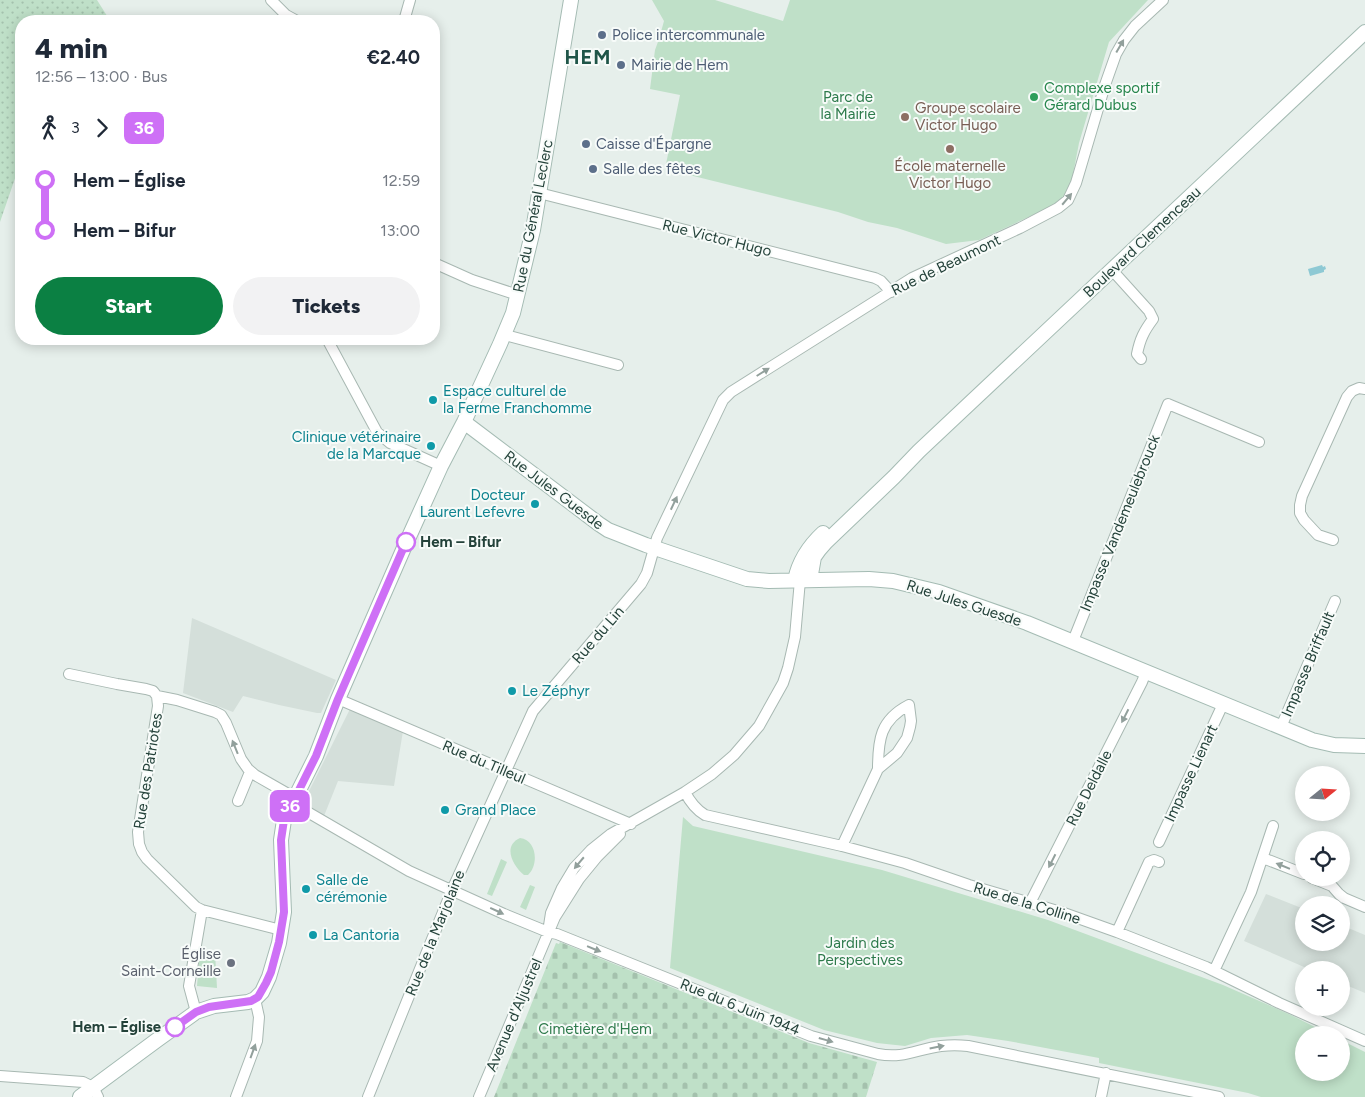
<!DOCTYPE html>
<meta charset="utf-8">
<style>
body{margin:0;font-family:Figtree,sans-serif;background:#f2f2f3;color:#1f2937;height:100vh;display:flex;flex-direction:column;font-size:19px;white-space:nowrap}
*{box-sizing:border-box;margin:0}
p{font-size:16px;color:#747a83}
.icon{flex:none;width:28px;height:28px;fill:none;stroke:currentColor;stroke-width:2;stroke-linecap:round;stroke-linejoin:round}
.map{position:relative;flex:1;overflow:hidden}
.side{position:absolute;left:15px;top:15px;width:425px;height:330px;display:flex;flex-direction:column;background:#fff;border-radius:20px;box-shadow:0 2px 12px #0003}
.side>*{flex:none}
.badge{padding:0 10px;border-radius:8px;font-size:18px;line-height:32px}
.needle{width:32px;rotate:72deg}
.tools{position:absolute;left:1295px;top:766px;display:grid;gap:10px}
.tools a{display:grid;place-items:center;width:55px;height:55px;border-radius:50%;background:#fff;box-shadow:0 2px 12px #0003;font-size:25px}
.map>.badge{position:absolute;translate:-50% -50%;box-shadow:0 0 0 2px #fff}
.legs{display:flex;align-items:center;gap:8px;height:55px;padding:0 20px;font-size:16px}
.legs p{margin-inline-start:auto}
.overview{display:flex;align-items:center;justify-content:space-between;height:85px;padding:0 20px}
h1{font-size:28px;font-weight:800;line-height:38px}
.button{display:flex;gap:10px;margin-top:auto;padding:10px 20px}
.button a{flex:1;height:58px;border-radius:30px;background:#0b8043;color:#fff;font-size:20px;font-weight:800;line-height:58px;text-align:center}
.button a+a{background:#f2f2f3;color:#1f2937}
ul{padding:0 20px;list-style:none}
li{display:flex;align-items:center;gap:18px;height:50px;font-size:19px}
li i{display:grid;place-items:center;width:8px;height:100%;margin:0 6px;background:currentColor}
li i::after{content:'';width:12px;height:12px;margin:-6px;border:4px solid;border-radius:50%;background:#fff}
li p{margin-inline-start:auto}
li:first-child i{background:linear-gradient(#0000 50%,currentColor 0)}
li:last-child i{background:linear-gradient(currentColor 50%,#0000 0)}
.map>svg:first-child{display:block}
</style>
<div class="map">
<svg width="1365" height="1097" viewBox="0 0 1365 1097">
<defs>
<pattern id="grass-dots" width="8" height="8" patternUnits="userSpaceOnUse" patternTransform="scale(1.25)"><rect width="8" height="8" fill="#bfe0c8"/><path d="M2 2h.1M6 6h.1" fill="none" stroke="#a4c1ad" stroke-width="1.8" stroke-linecap="round"/></pattern>
<pattern id="cemetery-stones" width="16" height="16" patternUnits="userSpaceOnUse" patternTransform="scale(1.25)"><rect width="16" height="16" fill="#bfe0c8"/><path d="M2 7V4a2 2 0 0 1 4 0v3zM10 15v-3a2 2 0 0 1 4 0v3z" fill="#a4c1ad"/></pattern>
</defs>
<rect width="100%" height="100%" fill="#e6efeb"/>
<path fill="#d4dfda" d="M192 618 336 680 321 713H317L279 705 243 696 233 712 183 693Z
M350 709 403 731 394 786 338 781 324 816 303 803Z
M1266 894 1304 909V942H1341V925L1365 935V993L1341 983V970H1311L1244 941Z"/>
<path fill="url(#grass-dots)" d="M0 0H97L109 19 107 21H21V161L0 222Z"/>
<path fill="url(#cemetery-stones)" d="M560 942 809 1043 877 1062 866 1097H494L556 943 559 944Z"/>
<path fill="#bfe0c8" d="M652 0H715L783 21 790 0H1148L1109 42 1079 143 1070 190 1065 198 1048 208 979 240 946 244 897 228 868 222 838 212 665 169 680 95 650 89 655 50 659 39 664 21Z
M683 817 693 826 882 870 1048 920 1223 985 1291 1015 1331 1035H1304V1072H1341V1040L1365 1052V1097H1261L1248 1093 1099 1063V1058L1008 1041 967 1035 931 1038 905 1046 877 1043 824 1030 670 968Z
M520 838C537 840 539 865 528 875H524C513 866 502 846 520 838Z
M501 859 507 862 492 896 487 894Z
M530 885 535 887 526 910 520 907Z
M200 948 215 952 217 988 197 986Z"/>
<path fill="#8ec9d4" d="M1322 265 1323 267 1325 266 1326 269 1324 270V272L1310 276 1308 269Z"/>
<g fill="none" stroke-linecap="round" stroke-linejoin="round">
<defs>
<path id="street" d="M271 0 286 15 297 21
M404 21 410 0
M539 193 875 278 881 281 891 292
M434 263 472 280 518 295
M1112 270 1149 311 1153 319C1144 331 1140 339 1137 354L1141 359
M505 335 618 365
M327 339 377 432 390 443 441 466
M1333 540 1318 535 1304 520 1300 513V505L1302 496 1347 397 1352 391 1359 388 1365 389
M1073 641 1168 404 1259 442
M69 674 117 684 146 689 153 691 157 696 177 700 215 712 221 715 226 723 241 759 248 769 255 775 290 795 292 803 409 871 504 914 548 932 557 934 811 1036 878 1054C904 1059 917 1049 941 1046 950 1045 959 1045 968 1046L1219 1097
M157 696 158 706 138 832 139 844 142 852 147 859 196 907 202 910 281 930
M338 699 631 824
M1281 727 1335 601
M685 792C690 802 695 809 705 815L842 846 905 863 969 885 1061 912 1117 932 1206 967 1279 1003 1365 1041
M238 801 250 772
M1159 842 1223 704
M842 846 878 769 897 753 907 738 910 727 911 721 909 705C880 720 878 740 878 769
M1263 858 1304 874
M1312 878 1332 886 1339 894 1344 898 1365 907
M1030 903 1142 682 1146 672
M548 932 551 913 562 888 574 868 591 850 611 834 685 792 712 774 734 755 759 726 783 683 788 668 795 637 800 580
M1117 932 1149 862 1154 860 1159 862
M1214 971 1251 892 1273 826
M196 1012 189 986 202 910
M0 1076 83 1082 93 1087 98 1097
M236 1097 257 1041 259 1017 255 999
M368 1097 452 890 533 711 641 584 647 573 657 538 723 400 731 392 912 278 1020 228 1058 208 1068 200 1076 183 1105 85 1116 54 1124 40 1135 26 1163 0
M479 1097 555 917 579 879 597 857 620 834
M1101 1097 1106 1073"/>
<path id="secondary" d="M464 422 599 524 608 530 646 545 747 579 769 581 869 579 893 581 939 592 1027 623 1312 740 1334 745 1365 746
M795 580C799 561 809 546 823 533
M810 580 814 557 819 550 826 542 894 477 919 451 1365 32
M80 1097 157 1040 196 1012 214 1006 248 1002 255 999 262 992 269 977 279 943 284 912 281 840 284 820 316 756 338 699 403 550 441 466 464 422 500 344 513 313 533 230 571 0"/>
</defs>
<use href="#street" stroke="#a8b8b2" stroke-width="12"/>
<use href="#secondary" stroke="#a4bbb3" stroke-width="16"/>
<use href="#street" stroke="#fff" stroke-width="10"/>
<use href="#secondary" stroke="#fff" stroke-width="14"/>
</g>
<defs><path id="oneway-solid" d="M-6-.8H1V-3.2L6.5 0L1 3.2V.8H-6Z" transform="scale(1.25)"/></defs>
<g fill="#92a09c">
<use href="#oneway-solid" transform="translate(1120 46) rotate(-60)"/>
<use href="#oneway-solid" transform="translate(1067 199) rotate(-50)"/>
<use href="#oneway-solid" transform="translate(763 372) rotate(-32)"/>
<use href="#oneway-solid" transform="translate(674 503) rotate(-65)"/>
<use href="#oneway-solid" transform="translate(1125 716) rotate(117)"/>
<use href="#oneway-solid" transform="translate(235 747) rotate(-112)"/>
<use href="#oneway-solid" transform="translate(1052 861) rotate(117)"/>
<use href="#oneway-solid" transform="translate(579 863) rotate(130)"/>
<use href="#oneway-solid" transform="translate(1283 866) rotate(-158)"/>
<use href="#oneway-solid" transform="translate(497 911) rotate(25)"/>
<use href="#oneway-solid" transform="translate(594 949) rotate(22)"/>
<use href="#oneway-solid" transform="translate(826 1040) rotate(16)"/>
<use href="#oneway-solid" transform="translate(937 1047) rotate(-11)"/>
<use href="#oneway-solid" transform="translate(253 1051) rotate(-70)"/>
</g>
<g fill="none" stroke-linecap="round" stroke-linejoin="round">
<defs>
<path id="line-1" d="M175 1027 196 1012 209 1007 251 1001 258 997 266 983 271 972 279 942 284 912 281 840 284 820 316 756 338 699 406 542"/>
</defs>
<use href="#line-1" stroke="#fff" stroke-width="11"/>
<use href="#line-1" stroke="#ce70f6" stroke-width="8"/>
</g>
<g fill="#5c6f8a" stroke="#f7fbf9" stroke-width="2">
<circle cx="602" cy="35" r="5"/>
<circle cx="621" cy="65" r="5"/>
<circle cx="586" cy="144" r="5"/>
<circle cx="593" cy="169" r="5"/>
</g>
<circle fill="#2e9e5b" stroke="#f7fbf9" stroke-width="2" cx="1034" cy="97" r="5"/>
<g fill="#8d6e63" stroke="#f7fbf9" stroke-width="2">
<circle cx="905" cy="117" r="5"/>
<circle cx="950" cy="149" r="5"/>
</g>
<g fill="#0f9aa8" stroke="#f7fbf9" stroke-width="2">
<circle cx="433" cy="400" r="5"/>
<circle cx="431" cy="446" r="5"/>
<circle cx="535" cy="504" r="5"/>
<circle cx="512" cy="691" r="5"/>
<circle cx="445" cy="810" r="5"/>
<circle cx="306" cy="889" r="5"/>
<circle cx="313" cy="935" r="5"/>
</g>
<g fill="#fff" stroke="#ce70f6" stroke-width="2.5">
<circle cx="406" cy="542" r="9"/>
<circle cx="175" cy="1027" r="9"/>
</g>
<circle fill="#6b7280" stroke="#f7fbf9" stroke-width="2" cx="231" cy="963" r="5"/>
<g text-anchor="middle" stroke-width="4" stroke-linejoin="round" paint-order="stroke">
<g font-size="15" fill="#4e5e75" stroke="#f7fbf9" text-anchor="start">
<text x="612" y="40">Police intercommunale</text>
<text x="631" y="70">Mairie de Hem</text>
<text x="596" y="149">Caisse d'Épargne</text>
<text x="603" y="174">Salle des fêtes</text>
</g>
<g font-size="15" fill="#27864d" stroke="#f7fbf9" text-anchor="start">
<text x="1044" y="93">Complexe sportif<tspan x="1044" dy="17">Gérard Dubus</tspan></text>
</g>
<g font-size="15" fill="#2d7a4b" stroke="#f7fbf9">
<text x="848" y="102">Parc de<tspan x="848" dy="17">la Mairie</tspan></text>
<text x="860" y="948">Jardin des<tspan x="860" dy="17">Perspectives</tspan></text>
<text x="595" y="1034">Cimetière d'Hem</text>
</g>
<g font-size="15" fill="#785e54" stroke="#f7fbf9" text-anchor="start">
<text x="915" y="113">Groupe scolaire<tspan x="915" dy="17">Victor Hugo</tspan></text>
<text x="950" y="171" text-anchor="middle">École maternelle<tspan x="950" dy="17">Victor Hugo</tspan></text>
</g>
<g font-size="15" fill="#24423a" stroke="#f7fbf9">
<text transform="translate(533 216) rotate(-79)" y="5">Rue du Général Leclerc</text>
<text transform="translate(717 238) rotate(14)" y="5">Rue Victor Hugo</text>
<text transform="translate(1142 242) rotate(-43)" y="5">Boulevard Clemenceau</text>
<text transform="translate(946 265) rotate(-26)" y="5">Rue de Beaumont</text>
<text transform="translate(554 490) rotate(37)" y="5">Rue Jules Guesde</text>
<text transform="translate(1120 523) rotate(-68)" y="5">Impasse Vandemeulebrouck</text>
<text transform="translate(964 603) rotate(18)" y="5">Rue Jules Guesde</text>
<text transform="translate(598 635) rotate(-49)" y="5">Rue du Lin</text>
<text transform="translate(1308 664) rotate(-67)" y="5">Impasse Briffault</text>
<text transform="translate(484 762) rotate(23)" y="5">Rue du Tilleul</text>
<text transform="translate(148 771) rotate(-81)" y="5">Rue des Patriotes</text>
<text transform="translate(1191 773) rotate(-65)" y="5">Impasse Lienart</text>
<text transform="translate(1089 788) rotate(-63)" y="5">Rue Deldalle</text>
<text transform="translate(1027 903) rotate(17)" y="5">Rue de la Colline</text>
<text transform="translate(435 933) rotate(-68)" y="5">Rue de la Marjolaine</text>
<text transform="translate(740 1007) rotate(22)" y="5">Rue du 6 Juin 1944</text>
<text transform="translate(514 1015) rotate(-67)" y="5">Avenue d'Aljustrel</text>
</g>
<g font-size="15" fill="#0d838f" stroke="#f7fbf9" text-anchor="start">
<text x="443" y="396">Espace culturel de<tspan x="443" dy="17">la Ferme Franchomme</tspan></text>
<text x="421" y="442" text-anchor="end">Clinique vétérinaire<tspan x="421" dy="17">de la Marcque</tspan></text>
<text x="525" y="500" text-anchor="end">Docteur<tspan x="525" dy="17">Laurent Lefevre</tspan></text>
<text x="522" y="696">Le Zéphyr</text>
<text x="455" y="815">Grand Place</text>
<text x="316" y="885">Salle de<tspan x="316" dy="17">cérémonie</tspan></text>
<text x="323" y="940">La Cantoria</text>
</g>
<g font-size="15" font-weight="bold" fill="#24423a" stroke="#f7fbf9" text-anchor="start">
<text x="420" y="547">Hem – Bifur</text>
<text x="161" y="1032" text-anchor="end">Hem – Église</text>
</g>
<g font-size="15" fill="#5b616d" stroke="#f7fbf9" text-anchor="end">
<text x="221" y="959">Église<tspan x="221" dy="17">Saint-Corneille</tspan></text>
</g>
<g font-size="20" font-weight="bold" letter-spacing="1" fill="#1f5548" stroke="#f7fbf9">
<text x="588" y="64">HEM</text>
</g>
</g>
</svg>
<div class="tools">
<a><svg class="needle" viewBox="-14 -14 28 28"><path d="M0-13l5 13h-10z" fill="#e53935"/><path d="M0 13l5-13h-10z" fill="#747a83"/></svg></a>
<a><svg class="icon" aria-label="locate" viewBox="0 0 24 24"><circle cx="12" cy="12" r="6"/><path d="M12 2v4M12 18v4M2 12h4M18 12h4"/></svg></a>
<a><svg class="icon" aria-label="layers" viewBox="0 0 24 24"><path d="M12 4l9 5-9 5-9-5zM3 14l9 5 9-5"/></svg></a>
<a>+</a>
<a>−</a>
</div>
<b class="badge" style="left:290px;top:806px;background:#ce70f6;color:#fff">36</b>
<section class="side">
<div class="overview"><div><h1>4 min</h1><p>12:56 – 13:00 · Bus</p></div><b>€2.40</b></div>
<div class="legs"><svg class="icon" aria-label="walk" viewBox="0 0 24 24"><circle cx="13" cy="4" r="2"/><path d="M13 8l-2 6 4 7M11 14l-3 7M7 12l3-4h3l4 4"/></svg>3<svg class="icon" aria-label="forward" viewBox="0 0 24 24"><path d="M9 5l7 7-7 7"/></svg><b class="badge" style="background:#ce70f6;color:#fff">36</b></div>
<ul>
<li><i style="color:#ce70f6"></i><b>Hem – Église</b><p>12:59</p></li>
<li><i style="color:#ce70f6"></i><b>Hem – Bifur</b><p>13:00</p></li>
</ul>
<div class="button"><a>Start</a><a>Tickets</a></div>
</section>
</div>
